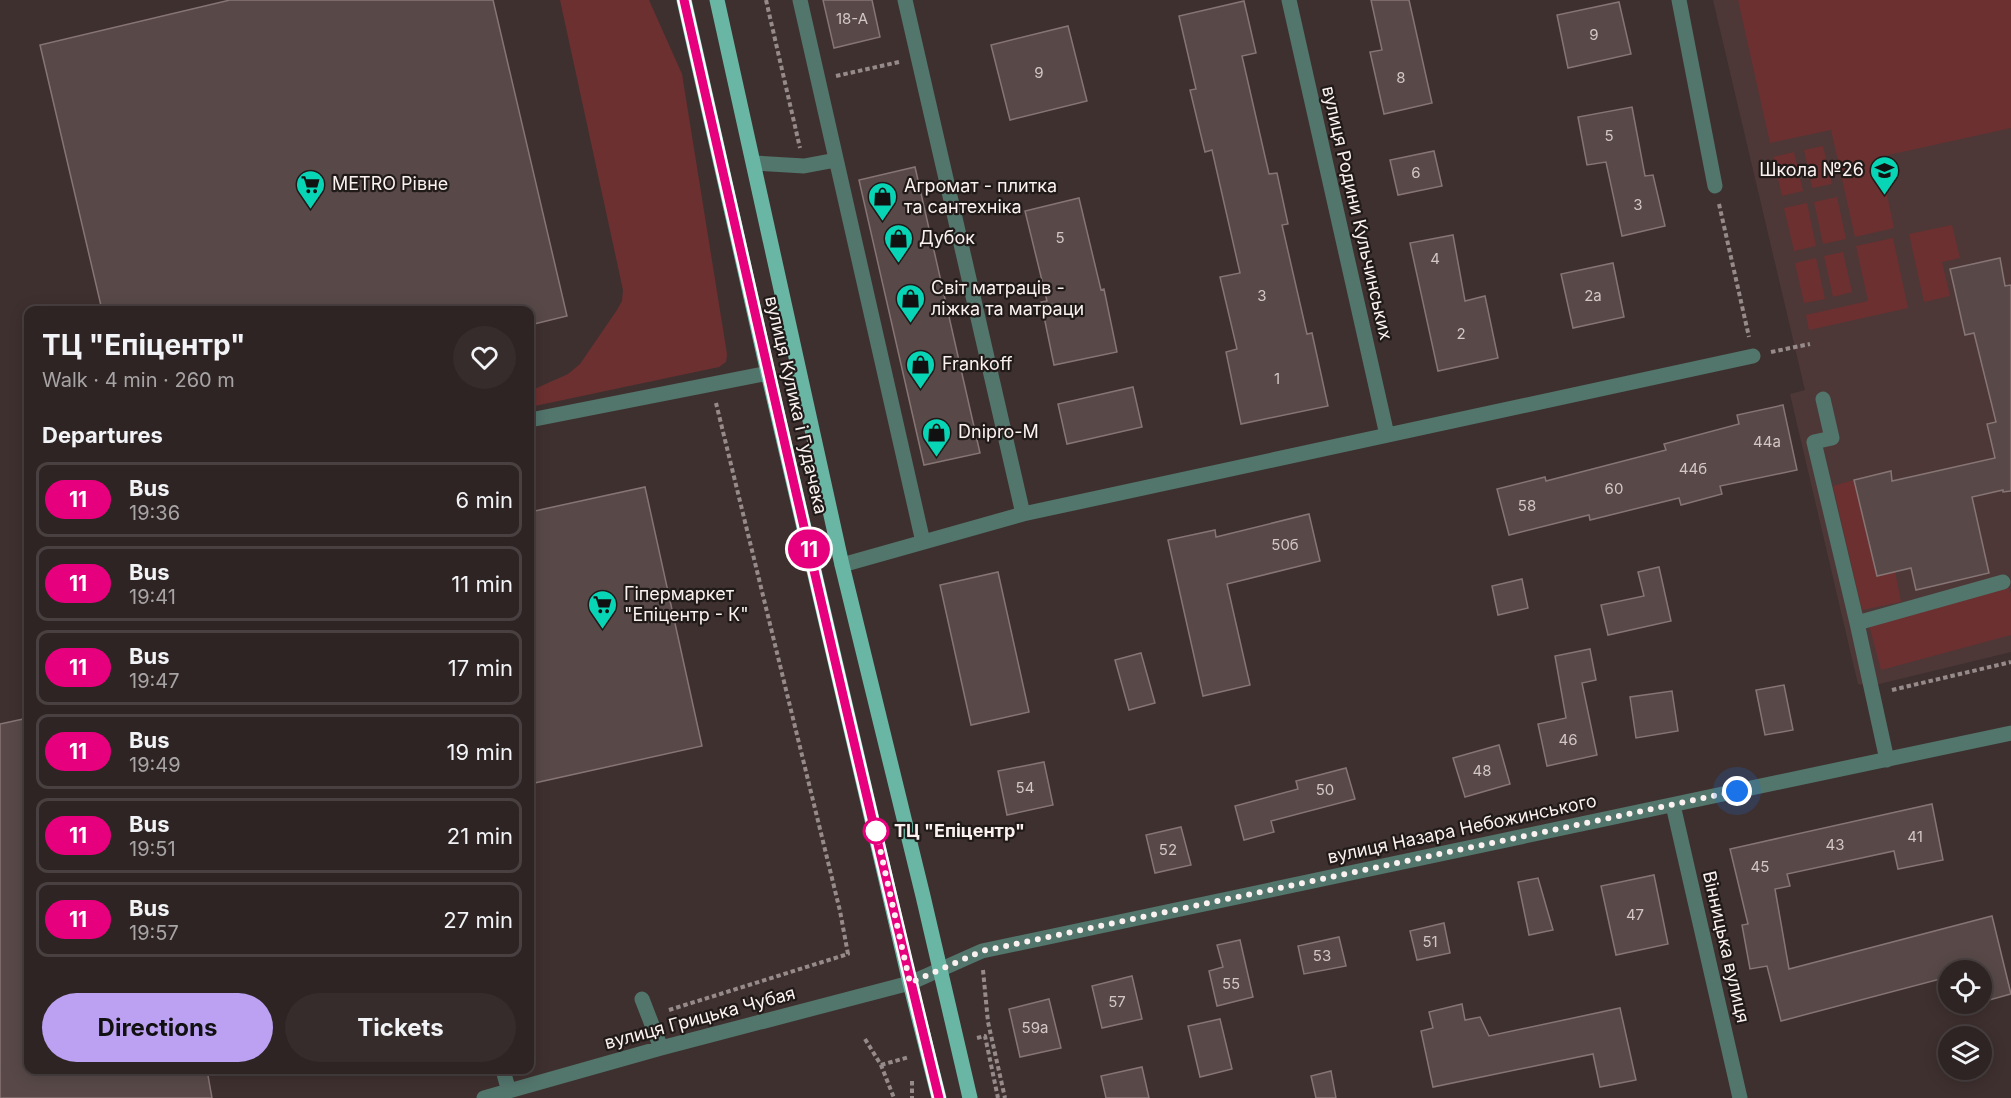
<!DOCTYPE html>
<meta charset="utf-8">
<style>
body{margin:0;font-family:Inter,sans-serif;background:#362c2b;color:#f1f3f6;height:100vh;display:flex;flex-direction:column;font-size:22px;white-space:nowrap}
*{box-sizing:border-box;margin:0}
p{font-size:20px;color:#a7a4a6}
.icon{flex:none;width:33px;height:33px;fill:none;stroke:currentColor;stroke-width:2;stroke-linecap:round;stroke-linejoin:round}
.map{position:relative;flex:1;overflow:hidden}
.panel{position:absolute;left:24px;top:306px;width:510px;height:768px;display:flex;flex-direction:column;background:#2e2423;border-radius:12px;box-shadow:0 3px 15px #0003,0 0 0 2px #494141}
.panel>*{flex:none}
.badge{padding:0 12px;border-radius:20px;font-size:21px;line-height:39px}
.buttons{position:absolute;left:1938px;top:960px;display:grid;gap:12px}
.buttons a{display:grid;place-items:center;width:54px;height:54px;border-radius:50%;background:#2e2423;box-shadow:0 3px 15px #0003,0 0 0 2px #494141;font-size:30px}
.you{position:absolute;width:30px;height:30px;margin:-15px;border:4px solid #fff;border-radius:50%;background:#1a73e8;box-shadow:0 0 0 9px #1a73e833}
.map>.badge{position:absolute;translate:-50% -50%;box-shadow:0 0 0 3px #fff}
h2{padding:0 18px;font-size:22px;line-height:54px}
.round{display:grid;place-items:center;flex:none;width:63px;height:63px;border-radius:32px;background:#362c2b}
.overview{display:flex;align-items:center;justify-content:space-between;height:102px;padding:0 18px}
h1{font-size:28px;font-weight:700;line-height:45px}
.button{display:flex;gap:12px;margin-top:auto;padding:12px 18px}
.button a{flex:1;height:69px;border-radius:36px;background:#bca0f2;color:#111;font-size:24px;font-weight:700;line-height:69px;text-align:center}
.button a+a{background:#362c2b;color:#f1f3f6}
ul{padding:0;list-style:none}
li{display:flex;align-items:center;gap:18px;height:75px;margin:0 12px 9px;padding:0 6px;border:3px solid #494141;border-radius:12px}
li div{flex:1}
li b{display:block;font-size:22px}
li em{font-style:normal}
li .badge{min-width:66px;font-weight:700;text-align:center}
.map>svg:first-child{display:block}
</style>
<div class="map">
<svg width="2011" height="1098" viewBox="0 0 2011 1098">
<rect width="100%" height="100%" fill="#3e302f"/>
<path fill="#4d3837" d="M1713 0H2011V652L1871 686 1858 684 1790 394 1805 390Z"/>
<path fill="#6c3030" d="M560 0H649L682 74 727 354 726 362 719 367 530 407V391L568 374 580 364 617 310 622 301 623 290Z
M1738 0H2011V128L1879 157 1894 228 1855 237 1831 130 1770 143Z
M1823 146 1832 184 1812 188 1804 150Z
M1794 152 1803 191 1782 196 1773 157Z
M1837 197 1846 239 1823 244 1814 202Z
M1807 203 1816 246 1794 251 1784 208Z
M1952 225 1960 258 1942 262 1950 296 1924 302 1909 234Z
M1893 238 1908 308 1809 330 1806 315 1868 301 1856 246Z
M1843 252 1852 292 1833 297 1824 256Z
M1816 258 1825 299 1804 303 1795 263Z
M1854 480 1877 575 1895 571 1901 602 1862 610 1833 486Z
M2009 588 2011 594V635L1881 670 1869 625Z"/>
<path fill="#584948" stroke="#867574" stroke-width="1.5" d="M230 0H493L567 316 530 325V310H102L40 45Z
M823 0H872L880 37 834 48Z
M1371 0H1409L1432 103 1384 114 1370 52 1382 50Z
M1244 1 1256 53 1242 56 1269 174 1277 173 1288 224 1282 225 1307 334 1312 333 1328 406 1241 424 1226 352 1237 349 1220 277 1240 273 1212 150 1205 152 1190 90 1196 89 1179 16Z
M1619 2 1631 54 1568 68 1557 15Z
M1068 26 1087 101 1010 120 991 45Z
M1632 107 1645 176 1653 175 1665 226 1622 236 1606 162 1587 165 1578 117Z
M1434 151 1442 186 1398 195 1390 160Z
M915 167 980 453 924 465 859 180Z
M1079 198 1101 290 1104 289 1117 352 1054 365 1041 302 1047 301 1025 211Z
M1453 235 1465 301 1485 296 1498 358 1438 371 1410 243Z
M2000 258 2005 286 2011 285V491L2003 492V490L1972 497 1989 573 1916 590 1911 568 1877 576 1854 480 1891 471 1892 481 1995 458 1987 424 1996 422 1974 333 1965 335 1950 269Z
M1613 263 1624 317 1573 328 1561 274Z
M1133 387 1142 427 1067 444 1058 404Z
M1783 405 1797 470 1720 486 1722 494 1681 505 1679 498 1590 520 1589 515 1509 535 1497 489 1545 477 1546 481 1666 450 1664 444 1739 424 1737 415Z
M645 487 702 746 530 784V512Z
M1309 514 1320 561 1227 584 1250 685 1203 696 1168 540 1215 530 1216 537Z
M1659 567 1671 621 1608 635 1601 605 1644 596 1638 572Z
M998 572 1029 712 971 725 940 585Z
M1522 579 1528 608 1498 615 1492 586Z
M1590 649 1596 680 1582 683 1597 755 1547 766 1538 724 1566 718 1555 656Z
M1141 653 1155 703 1129 710 1115 660Z
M1784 685 1793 730 1765 735 1756 690Z
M1672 691 1678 731 1636 738 1630 697Z
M28 718V1070H207L212 1098H0V724Z
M1499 745 1510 784 1465 797 1453 758Z
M1044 762 1053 805 1007 815 998 771Z
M1346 768 1355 799 1271 821 1274 832 1244 840 1235 806 1298 789 1296 781Z
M1932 804 1943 860 1898 869 1894 851 1787 874 1790 886 1775 889 1789 969 1992 916 2011 994 1982 1002V970H1948V977L1781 1021 1767 966 1750 969 1742 925 1748 924 1730 849Z
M1181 827 1191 865 1155 873 1146 835Z
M1654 875 1668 944 1616 955 1601 886Z
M1538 878 1553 930 1529 935 1518 882Z
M1444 923 1450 953 1417 960 1410 931Z
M1339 937 1346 966 1304 974 1298 946Z
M1240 940 1253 997 1217 1006 1209 971 1223 967 1217 945Z
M1132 976 1142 1019 1102 1028 1092 986Z
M1049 999 1061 1048 1020 1057 1009 1009Z
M1462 1004 1465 1020 1480 1017 1489 1036 1620 1008 1636 1080 1600 1087 1593 1054 1433 1087 1421 1031 1433 1028 1429 1012Z
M1220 1019 1232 1069 1200 1077 1188 1026Z
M1142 1067 1149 1098H1106L1101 1076Z
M1331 1071 1336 1098H1316L1311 1076Z"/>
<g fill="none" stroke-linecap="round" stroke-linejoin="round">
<path stroke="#968b8a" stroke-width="4" stroke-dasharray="4.5 3" stroke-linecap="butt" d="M766 0 800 148
M836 76 899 62
M1719 204 1749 337
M1771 352 1810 344
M1892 690 2011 662
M983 970 988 1022 1005 1098
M669 1010 848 954 840 911 716 403
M977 1038 985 1036 998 1098
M865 1039 881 1065 894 1098
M881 1065 909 1057
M912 1081V1098"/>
<path stroke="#52756c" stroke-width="15" d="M800 0 923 542
M905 0 1023 514
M1289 0 1387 435
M1679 0 1715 186
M754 163 804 166 836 160
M1823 399 1832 438 1814 442 1857 623 1887 760
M530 420 768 373
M842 565 1023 514 1753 356
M1857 623 2003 582
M1673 805 1740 1098
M642 999 661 1048
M503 1070 509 1092
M484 1098 661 1048 910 983 982 951 2011 733"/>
<path stroke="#69b6a4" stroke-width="15" d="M684 0 768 373 910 983 939 1098
M717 0 842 565 923 896 970 1098"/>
</g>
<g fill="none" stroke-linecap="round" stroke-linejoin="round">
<defs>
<path id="line" d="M684 0C767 367 850 733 939 1098"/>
</defs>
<use href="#line" stroke="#fff" stroke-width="14"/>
<use href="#line" stroke="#e6007e" stroke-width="9"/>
<path stroke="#faf1f0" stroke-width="6" stroke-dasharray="0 10.8" d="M876 831 910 983 982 951 1737 791"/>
</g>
<defs>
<symbol id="school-pin" viewBox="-11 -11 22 30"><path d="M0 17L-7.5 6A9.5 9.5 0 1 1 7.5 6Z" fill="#07d5b6" stroke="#201a19"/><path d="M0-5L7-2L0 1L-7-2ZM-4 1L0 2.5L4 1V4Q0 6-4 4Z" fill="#111"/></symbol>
<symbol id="supermarket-pin" viewBox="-11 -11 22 30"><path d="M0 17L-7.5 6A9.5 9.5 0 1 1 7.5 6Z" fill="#07d5b6" stroke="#201a19"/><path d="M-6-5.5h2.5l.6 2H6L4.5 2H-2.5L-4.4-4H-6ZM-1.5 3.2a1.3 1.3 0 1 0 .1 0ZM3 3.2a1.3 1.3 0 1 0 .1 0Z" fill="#111"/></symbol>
<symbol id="shop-pin" viewBox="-11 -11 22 30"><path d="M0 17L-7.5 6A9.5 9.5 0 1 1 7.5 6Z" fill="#07d5b6" stroke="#201a19"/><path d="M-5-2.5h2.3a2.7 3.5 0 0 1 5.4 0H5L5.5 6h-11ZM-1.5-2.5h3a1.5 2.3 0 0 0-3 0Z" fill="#111"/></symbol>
</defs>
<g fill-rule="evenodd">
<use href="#school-pin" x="1868" y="154" width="33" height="45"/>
<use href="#supermarket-pin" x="294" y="168" width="33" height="45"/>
<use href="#shop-pin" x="866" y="180" width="33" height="45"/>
<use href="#shop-pin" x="882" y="222" width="33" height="45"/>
<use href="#shop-pin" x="894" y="282" width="33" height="45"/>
<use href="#shop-pin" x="904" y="348" width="33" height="45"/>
<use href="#shop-pin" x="920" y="416" width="33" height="45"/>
<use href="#supermarket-pin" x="586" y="588" width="33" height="45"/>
</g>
<circle fill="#fff" stroke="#e6007e" stroke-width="3" cx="876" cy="831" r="12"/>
<g text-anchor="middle" stroke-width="4.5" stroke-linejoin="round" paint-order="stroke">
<g font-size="15" fill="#d2c7c6">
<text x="852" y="24">18-А</text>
<text x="1594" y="40">9</text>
<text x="1039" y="78">9</text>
<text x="1401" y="83">8</text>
<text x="1609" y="141">5</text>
<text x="1416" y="178">6</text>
<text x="1638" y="210">3</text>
<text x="1060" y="243">5</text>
<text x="1435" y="264">4</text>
<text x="1262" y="301">3</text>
<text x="1593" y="301">2а</text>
<text x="1461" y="339">2</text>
<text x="1277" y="384">1</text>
<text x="1767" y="447">44а</text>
<text x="1693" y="474">44б</text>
<text x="1614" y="494">60</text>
<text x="1527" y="511">58</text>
<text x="1285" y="550">50б</text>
<text x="1568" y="745">46</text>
<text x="1482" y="776">48</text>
<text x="1025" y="793">54</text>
<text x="1325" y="795">50</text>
<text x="1915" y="842">41</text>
<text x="1835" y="850">43</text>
<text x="1168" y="855">52</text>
<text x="1760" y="872">45</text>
<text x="1635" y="920">47</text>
<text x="1430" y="947">51</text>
<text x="1322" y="961">53</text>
<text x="1231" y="989">55</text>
<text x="1117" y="1007">57</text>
<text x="1035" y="1033">59а</text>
</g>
<g font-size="18" fill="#faf1f0" stroke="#201a19" text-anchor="start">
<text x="1864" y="176" text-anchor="end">Школа №26</text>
<text x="332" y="190">METRO Рівне</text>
<text x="904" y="192">Агромат - плитка<tspan x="904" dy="21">та сантехніка</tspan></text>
<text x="919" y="244">Дубок</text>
<text x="931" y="294">Світ матраців -<tspan x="931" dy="21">ліжка та матраци</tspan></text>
<text x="942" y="370">Frankoff</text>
<text x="958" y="438">Dnipro-M</text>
<text x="624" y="600">Гіпермаркет<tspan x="624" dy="21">"Епіцентр - К"</tspan></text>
</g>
<g font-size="18" fill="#faf1f0" stroke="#201a19">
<text transform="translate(1357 213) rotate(77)" y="6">вулиця Родини Кульчинських</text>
<text transform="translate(796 405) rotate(77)" y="6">вулиця Кулика і Гудачека</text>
<text transform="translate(1462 829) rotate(-12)" y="6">вулиця Назара Небожинського</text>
<text transform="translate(1726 947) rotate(77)" y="6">Вінницька вулиця</text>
<text transform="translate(700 1018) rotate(-15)" y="6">вулиця Грицька Чубая</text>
</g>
<g font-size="18" font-weight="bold" fill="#faf1f0" stroke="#201a19" text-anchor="start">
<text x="894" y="837">ТЦ "Епіцентр"</text>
</g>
</g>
</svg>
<div class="buttons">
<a><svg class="icon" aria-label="locate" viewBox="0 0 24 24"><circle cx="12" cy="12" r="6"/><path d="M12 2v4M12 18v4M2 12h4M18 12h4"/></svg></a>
<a><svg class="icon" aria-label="layers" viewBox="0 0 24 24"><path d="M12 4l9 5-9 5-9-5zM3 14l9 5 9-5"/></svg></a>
</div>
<div class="you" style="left:1737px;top:791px"></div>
<b class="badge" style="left:809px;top:549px;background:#e6007e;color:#fff">11</b>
<section class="panel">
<div class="overview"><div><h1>ТЦ &quot;Епіцентр&quot;</h1><p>Walk · 4 min · 260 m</p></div><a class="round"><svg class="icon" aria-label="heart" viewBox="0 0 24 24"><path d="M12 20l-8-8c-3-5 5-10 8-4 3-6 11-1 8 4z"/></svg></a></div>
<h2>Departures</h2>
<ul>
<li><span class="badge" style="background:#e6007e;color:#fff">11</span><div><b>Bus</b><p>19:36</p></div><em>6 min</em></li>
<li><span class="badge" style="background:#e6007e;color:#fff">11</span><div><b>Bus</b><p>19:41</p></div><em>11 min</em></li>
<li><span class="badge" style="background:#e6007e;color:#fff">11</span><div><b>Bus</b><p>19:47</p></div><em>17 min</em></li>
<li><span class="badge" style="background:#e6007e;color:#fff">11</span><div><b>Bus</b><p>19:49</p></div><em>19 min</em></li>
<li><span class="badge" style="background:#e6007e;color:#fff">11</span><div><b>Bus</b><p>19:51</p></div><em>21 min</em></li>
<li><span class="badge" style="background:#e6007e;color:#fff">11</span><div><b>Bus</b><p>19:57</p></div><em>27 min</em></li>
</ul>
<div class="button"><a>Directions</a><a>Tickets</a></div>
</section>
</div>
